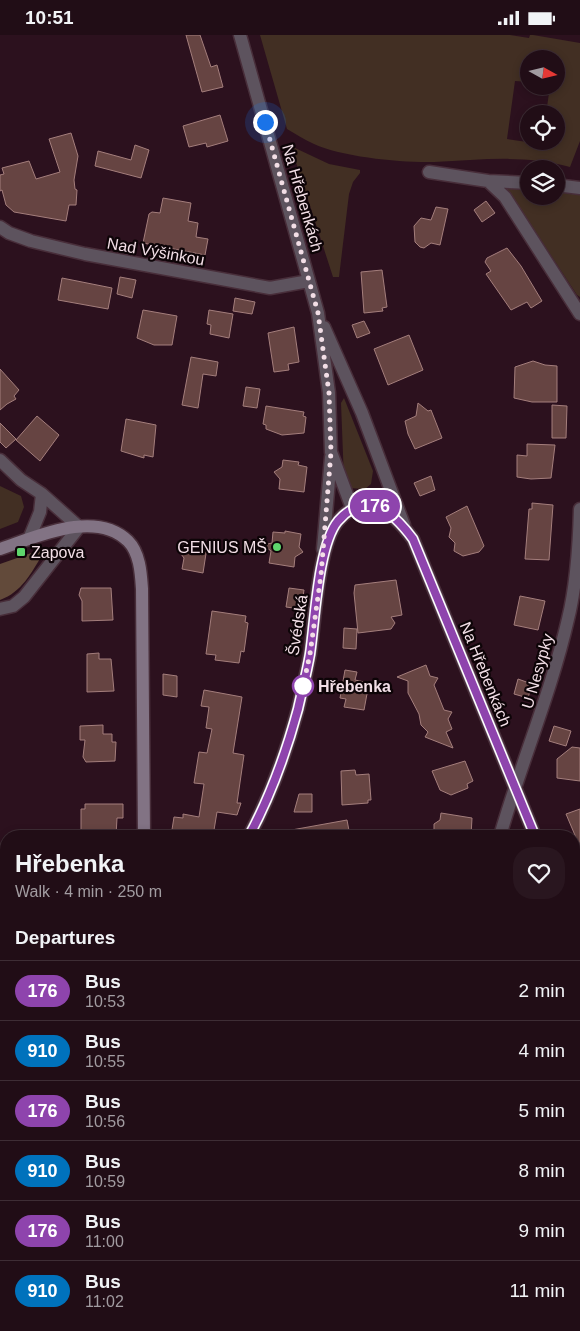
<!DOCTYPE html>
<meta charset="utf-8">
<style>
body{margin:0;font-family:Helvetica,sans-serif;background:#29161f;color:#f1f3f6;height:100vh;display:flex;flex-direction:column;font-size:19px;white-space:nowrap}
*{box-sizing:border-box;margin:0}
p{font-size:16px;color:#a29ca1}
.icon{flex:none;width:28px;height:28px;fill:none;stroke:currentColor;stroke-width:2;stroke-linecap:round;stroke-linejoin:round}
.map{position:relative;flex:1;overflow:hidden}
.drawer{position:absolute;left:0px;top:795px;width:580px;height:501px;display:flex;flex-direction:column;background:#210d16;border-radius:20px 20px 0 0;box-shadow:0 2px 8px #0003,0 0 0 1px #3e2d35}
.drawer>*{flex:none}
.badge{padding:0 10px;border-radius:16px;font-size:18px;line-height:32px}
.needle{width:32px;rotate:98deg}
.controls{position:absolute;left:520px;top:15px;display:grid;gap:10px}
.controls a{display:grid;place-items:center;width:45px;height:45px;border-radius:50%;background:#210d16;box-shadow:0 2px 8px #0003,0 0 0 1px #3e2d35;font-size:25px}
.you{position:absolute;width:25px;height:25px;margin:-12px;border:4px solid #fff;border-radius:50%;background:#1a73e8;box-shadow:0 0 0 8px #1a73e833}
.map>.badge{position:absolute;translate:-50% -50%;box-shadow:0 0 0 2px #fff}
h2{padding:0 15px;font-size:19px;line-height:45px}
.round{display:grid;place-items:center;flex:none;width:52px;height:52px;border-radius:20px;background:#29161f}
.overview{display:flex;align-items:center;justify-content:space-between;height:85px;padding:0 15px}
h1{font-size:24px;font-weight:800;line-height:38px}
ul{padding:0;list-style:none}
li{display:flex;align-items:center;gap:15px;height:60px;padding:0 15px;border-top:1px solid #3e2d35}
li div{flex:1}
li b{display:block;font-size:19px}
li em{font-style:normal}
li .badge{min-width:55px;font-weight:700;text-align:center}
.status{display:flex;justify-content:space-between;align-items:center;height:35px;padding:0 25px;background:#210d16;direction:ltr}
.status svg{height:14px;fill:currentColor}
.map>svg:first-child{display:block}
</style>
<div class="status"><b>10:51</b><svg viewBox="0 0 49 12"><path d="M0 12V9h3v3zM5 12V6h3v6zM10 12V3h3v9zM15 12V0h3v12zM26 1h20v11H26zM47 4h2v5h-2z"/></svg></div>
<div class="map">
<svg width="580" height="1296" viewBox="0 0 580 1296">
<rect width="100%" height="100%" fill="#2c111e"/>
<path fill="#422f23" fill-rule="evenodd" d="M260 0H510L529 3 530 0H533L580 8V106L570 132C523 119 482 125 434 127 403 128 342 122 314 109 305 105 296 99 287 94ZM529 24H556V51H550L546 79H556V106H542L541 109 507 104 515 46 529 47Z
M295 113 329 129 360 135V138L353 147 349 159 339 242H333L292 115Z
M506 152 529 154V161H556V157L580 159V262L577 260Z
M344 363 373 436 371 449 365 454 349 453 344 445 341 368Z
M0 451 21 461 24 472 18 487 0 494Z"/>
<path fill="#624a3a" d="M37 516H42L43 519C31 538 22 557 0 565V529Z
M580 1278V1296H518L539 1290H574V1280Z"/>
<path fill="#664442" stroke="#a47e7c" d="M186 0H200L211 32 217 30 223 52 202 57Z
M220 80 228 106 207 112 206 108 189 112 183 91Z
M71 98 78 121 74 145 75 154 77 155 76 170H69L66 186 14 177 6 170 2 155 0 156V140L4 139 2 133 29 126 36 144 60 137 49 104Z
M135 110 149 115 141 143 95 131 98 116 131 125Z
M163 163 191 168 188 186 198 188 196 202 208 204 205 220 143 208 149 179 152 177 160 178Z
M486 166 495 178 482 187 474 175Z
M436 172 448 174 440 210 431 208 424 213 420 212 415 207 414 191 421 183 431 185Z
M507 213 521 231 542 266 531 273 527 267 511 275 486 239 491 236 485 227 487 223Z
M382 235 387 272 382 273 383 276 364 278 361 237Z
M120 242 136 245 132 263 117 259Z
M62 243 112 253 108 274 58 265Z
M235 263 255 267 252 279 233 276Z
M143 275 177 281 172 310H154L137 303Z
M209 275 233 279 229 303 210 299 211 290 207 289Z
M364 286 370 298 357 303 352 290Z
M294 292 299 327 288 329 289 335 274 337 268 298Z
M409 300 423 335 388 350 374 314Z
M191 322 218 327 216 341 203 339 198 373 182 370Z
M533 326 545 330 557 331V367H532L514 363 515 332Z
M0 334 19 355 14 361 16 364 7 369 0 375Z
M246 352 260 354 257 373 243 371Z
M418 368 428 376 431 375 442 403 415 414 408 399 405 386 416 381Z
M552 370 567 371 566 403H552Z
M266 371 304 377 303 381 306 382 304 398 282 400 266 394V390L263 389Z
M37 381 59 400 40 426 16 405Z
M126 384 156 390 153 422 144 420V423L121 416Z
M0 388 16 404 6 413 0 407Z
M527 409 555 410 551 443 531 444 517 442V420L527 421Z
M283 425 299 427 298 430 307 432 304 457 279 454 280 444 274 437 282 432Z
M431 441 435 455 420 461 414 448Z
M532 468 553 470 549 525 525 524 529 474H532Z
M467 471 484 511 479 517 463 521 454 516 455 508 449 502 451 493 446 482Z
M285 496 301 499 299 512 303 517 295 522 294 532 269 528 271 516 263 510 272 508 273 497 285 498Z
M184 508 207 512 203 538 182 534 184 523 178 515Z
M396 545 402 580 391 582 395 588 391 594 358 598 354 558 355 550Z
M81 553H111L113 585 82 586V566L79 560Z
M289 553 304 555 301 574 286 572Z
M520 561 545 566 538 595 514 590Z
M212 576 246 581 245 587 248 588 244 617 241 616 239 628 215 625 216 620 206 619Z
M344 593 357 594 356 614 343 613Z
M99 618V624H111L114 656 87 657V619Z
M426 630 430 641 438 643 434 650 444 675 452 677 448 684 452 694 446 697 453 713 425 702 428 697 421 690 419 679 408 658V646L397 642Z
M345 635 357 637 355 645 369 648 364 675 344 672 346 664 340 663Z
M163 639 177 641V662L163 660Z
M518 644 532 649 528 663 514 659Z
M204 655 242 662 233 718 244 720 237 768H241L237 780 217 777 213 801H171L174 782 183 783V779L199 782 204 749 194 748 199 717 207 718 212 694 206 693 209 672 201 671Z
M103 690V699H112V707H116L115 726 86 727 83 722 85 705H80V691Z
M554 691 571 696 566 711 549 706Z
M572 712 580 713V746L557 743V724Z
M465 726 473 746 467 749 468 753 451 760 440 755 432 736Z
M355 735 356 740 369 739 371 765H368V768L342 770 341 736Z
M299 759H312V777H294Z
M85 769H123V783H117L116 801H81V774H85Z
M580 774V812L566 779Z
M441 778 472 783 471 801H437L434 796V789L440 785Z
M347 785 350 801H287L286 796Z"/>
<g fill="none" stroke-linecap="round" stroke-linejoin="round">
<path stroke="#4a303c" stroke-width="15" stroke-dasharray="15 8" stroke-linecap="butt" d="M574 971 580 967
M574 1067 580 1063
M132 1296 138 1290
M229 1296 237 1290"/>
<defs>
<path id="street" d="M240 0 318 278 329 358 331 417 352 473
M429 137 488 146 505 162 580 279
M488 146 529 148
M556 150 580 153
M0 192 9 198 31 206 85 219 270 253 309 246
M324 292 362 378 404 490
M0 425 21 445 42 459 79 492 24 562 13 571 0 574
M29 504 40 477 42 459
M323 514 331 422
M500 801C521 728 551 658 568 584 577 548 579 510 580 474
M574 1186 575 1188
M167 1290 169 1296"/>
<path id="secondary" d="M0 514C36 502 95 474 128 506 140 518 141 539 142 554L144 801
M249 801C270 762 286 718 298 674 302 656 307 637 310 619 315 587 318 510 338 486 366 453 393 477 413 504L535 801
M574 895 580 909"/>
</defs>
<use href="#street" stroke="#482e3a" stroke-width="15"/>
<use href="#secondary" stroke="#482e3a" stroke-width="15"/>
<use href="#street" stroke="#5d535e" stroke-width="12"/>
<use href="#secondary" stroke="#827384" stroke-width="12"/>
</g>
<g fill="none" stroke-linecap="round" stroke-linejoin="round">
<defs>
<path id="line" d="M249 801C270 762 286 718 298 674 302 656 307 637 310 619 315 586 318 510 338 486 367 453 393 477 413 504L535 801"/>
</defs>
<use href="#line" stroke="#fff" stroke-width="11"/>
<use href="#line" stroke="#8e44ad" stroke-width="8"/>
<path stroke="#f2dee6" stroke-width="5" stroke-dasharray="0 9" d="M265 87 318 278 329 358 331 417 321 540 310 619 302 656 303 651"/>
</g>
<g fill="#5ed56c" stroke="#0d0407" stroke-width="2">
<circle cx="277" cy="512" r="5"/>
<rect x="16" y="512" width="10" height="10" rx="2.5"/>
</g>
<circle fill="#fff" stroke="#8e44ad" stroke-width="2.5" cx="303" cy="651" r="10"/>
<g text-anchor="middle" stroke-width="4.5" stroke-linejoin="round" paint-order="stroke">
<g font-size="16" fill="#f2dee6" stroke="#0d0407">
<text transform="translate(303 163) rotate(74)" y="6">Na Hřebenkách</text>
<text transform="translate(156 216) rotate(10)" y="6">Nad Výšinkou</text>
<text transform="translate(297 590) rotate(-81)" y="6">Švédská</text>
<text transform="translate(537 636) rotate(-74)" y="6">U Nesypky</text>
<text transform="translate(486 639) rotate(68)" y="6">Na Hřebenkách</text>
</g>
<g font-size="16" fill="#f2dee6" stroke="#0d0407" text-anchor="end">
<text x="267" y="518">GENIUS MŠ</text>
<text x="31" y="523" text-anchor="start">Zapova</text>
</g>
<g font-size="16" font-weight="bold" fill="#f2dee6" stroke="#0d0407" text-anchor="start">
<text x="318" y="657">Hřebenka</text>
</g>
</g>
</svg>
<div class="controls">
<a><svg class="needle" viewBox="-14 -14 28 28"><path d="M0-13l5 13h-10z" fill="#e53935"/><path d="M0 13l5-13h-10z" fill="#a29ca1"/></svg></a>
<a><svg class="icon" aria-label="locate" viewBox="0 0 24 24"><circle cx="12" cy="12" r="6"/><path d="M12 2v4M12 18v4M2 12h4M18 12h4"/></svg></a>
<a><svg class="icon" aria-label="layers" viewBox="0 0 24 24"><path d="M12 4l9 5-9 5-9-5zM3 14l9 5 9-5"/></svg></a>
</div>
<div class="you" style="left:265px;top:87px"></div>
<b class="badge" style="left:375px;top:471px;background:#8e44ad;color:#fff">176</b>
<section class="drawer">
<div class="overview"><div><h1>Hřebenka</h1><p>Walk · 4 min · 250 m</p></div><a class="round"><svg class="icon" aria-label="heart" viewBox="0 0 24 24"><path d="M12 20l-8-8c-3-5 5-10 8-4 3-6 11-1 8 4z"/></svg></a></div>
<h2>Departures</h2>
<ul>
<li><span class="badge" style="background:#8e44ad;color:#fff">176</span><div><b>Bus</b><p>10:53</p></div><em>2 min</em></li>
<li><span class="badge" style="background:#0072bc;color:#fff">910</span><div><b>Bus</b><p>10:55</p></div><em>4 min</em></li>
<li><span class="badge" style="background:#8e44ad;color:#fff">176</span><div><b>Bus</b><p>10:56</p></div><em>5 min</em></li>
<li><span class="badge" style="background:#0072bc;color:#fff">910</span><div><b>Bus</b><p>10:59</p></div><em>8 min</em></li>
<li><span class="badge" style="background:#8e44ad;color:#fff">176</span><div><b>Bus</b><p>11:00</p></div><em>9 min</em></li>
<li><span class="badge" style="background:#0072bc;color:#fff">910</span><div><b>Bus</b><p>11:02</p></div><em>11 min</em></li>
</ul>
</section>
</div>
